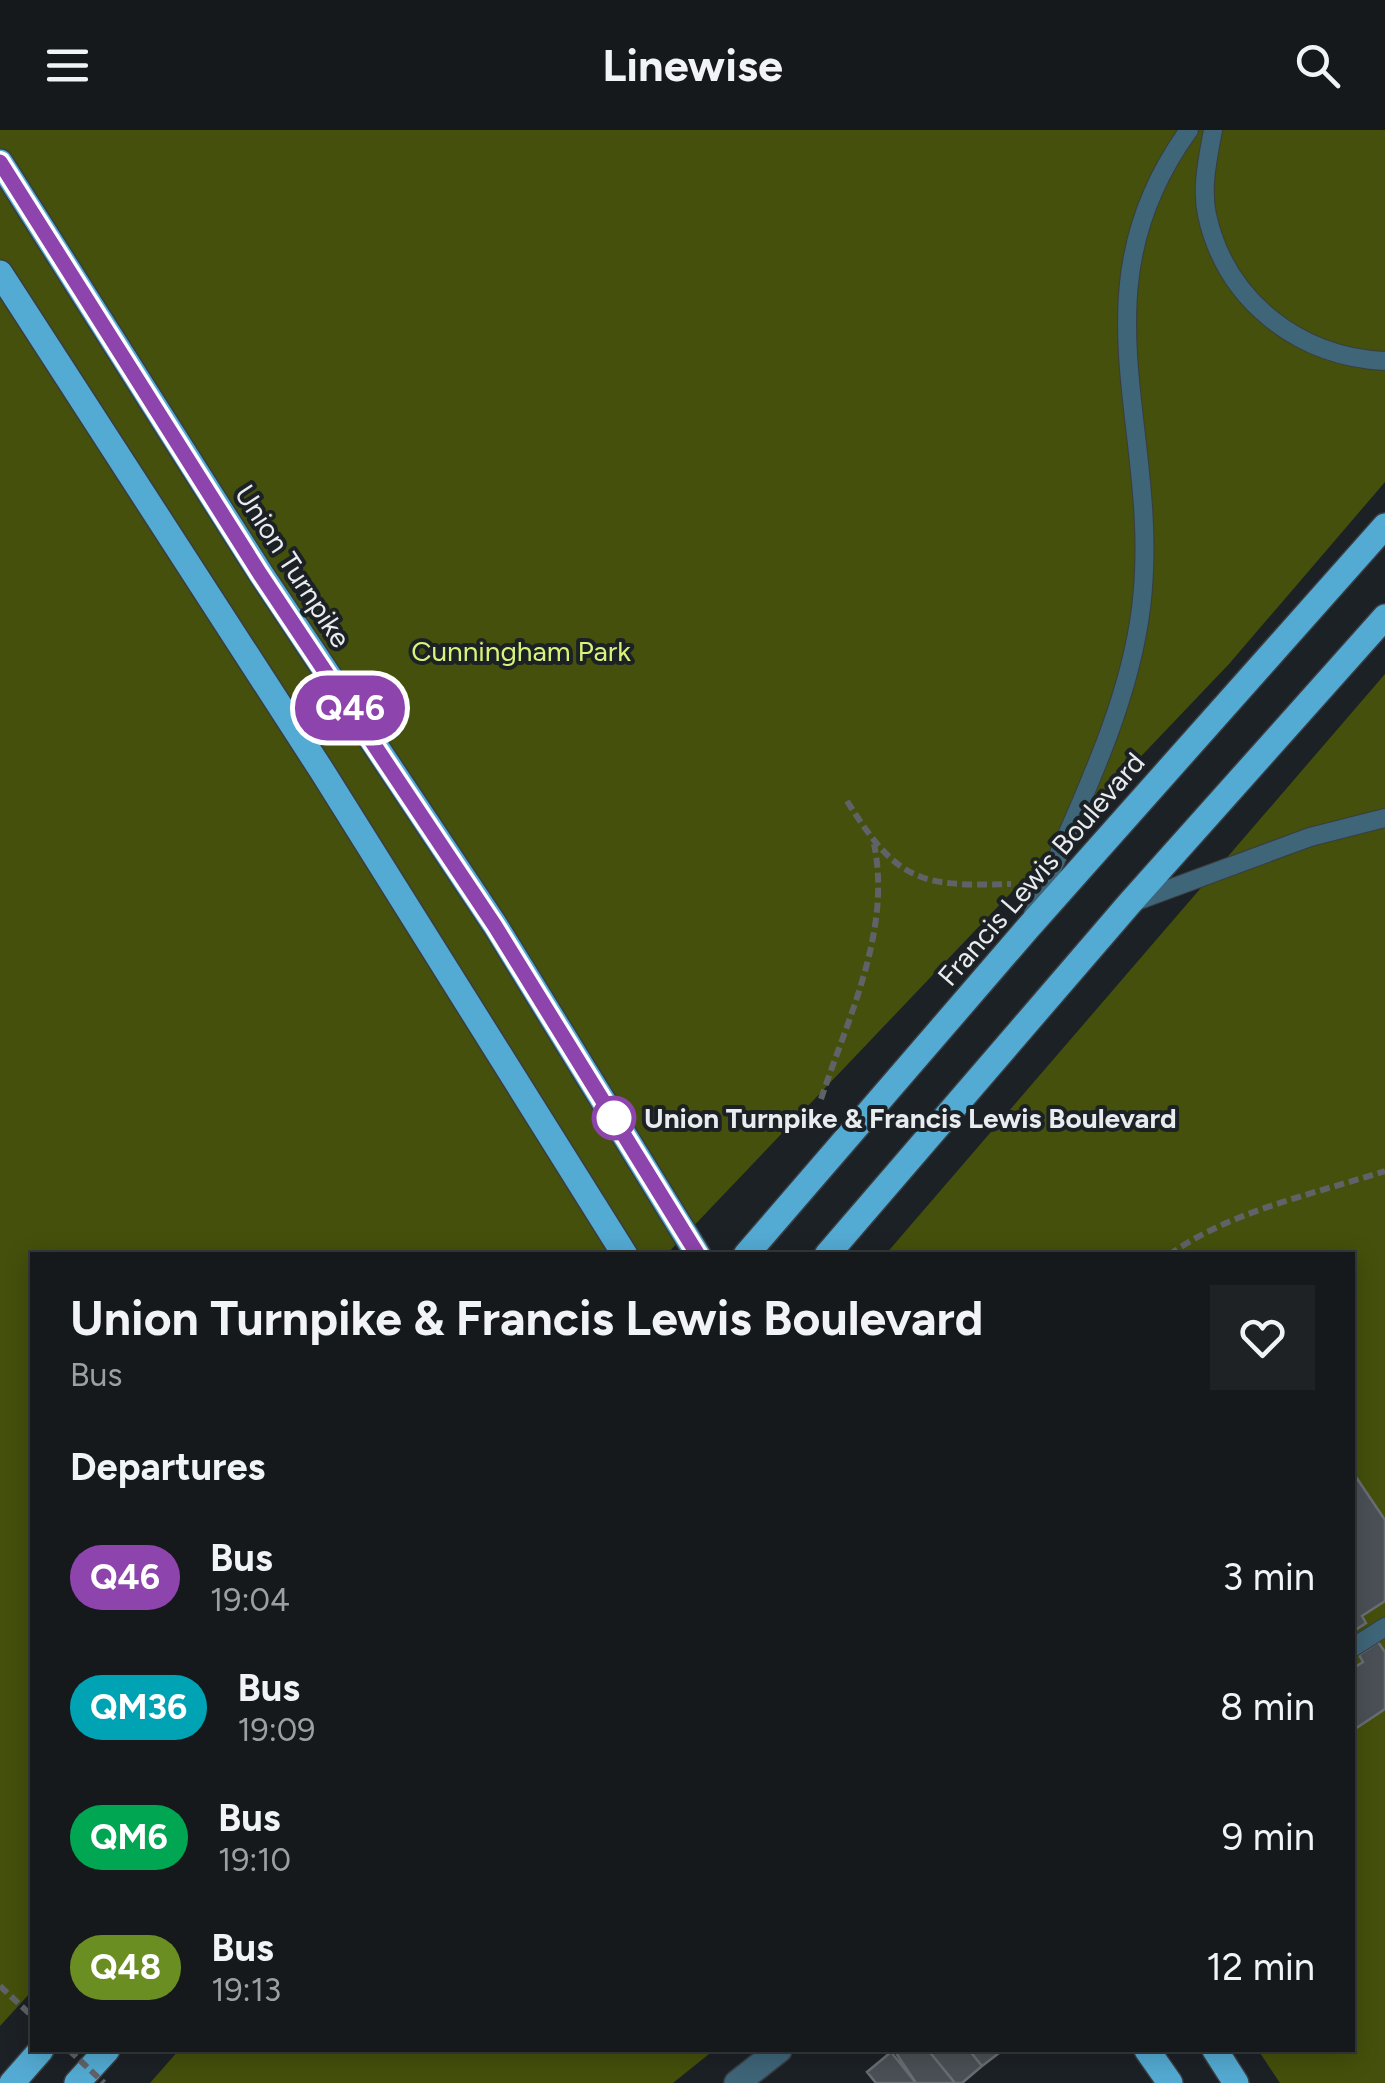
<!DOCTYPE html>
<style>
body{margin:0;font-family:Figtree,sans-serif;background:#1e2225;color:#f1f3f6;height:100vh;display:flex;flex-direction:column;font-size:38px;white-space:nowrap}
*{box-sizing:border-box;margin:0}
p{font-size:32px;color:#9da0a3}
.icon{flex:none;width:55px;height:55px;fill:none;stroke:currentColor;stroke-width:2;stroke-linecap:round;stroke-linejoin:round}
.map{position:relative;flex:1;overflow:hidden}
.panel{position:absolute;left:30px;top:1122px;width:1325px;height:800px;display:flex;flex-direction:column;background:#15191c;border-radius:0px;box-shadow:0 5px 25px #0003,0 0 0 2px #34383b}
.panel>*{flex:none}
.badge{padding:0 20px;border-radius:32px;font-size:35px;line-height:65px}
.map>.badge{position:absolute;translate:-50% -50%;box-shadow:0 0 0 5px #fff}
h2{padding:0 40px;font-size:38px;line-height:90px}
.round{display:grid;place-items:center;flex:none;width:105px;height:105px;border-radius:0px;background:#1e2225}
.overview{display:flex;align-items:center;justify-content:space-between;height:170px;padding:0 40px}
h1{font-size:48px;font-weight:700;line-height:75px}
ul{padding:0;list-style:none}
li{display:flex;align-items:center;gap:30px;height:130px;padding:0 40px}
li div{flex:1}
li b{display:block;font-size:38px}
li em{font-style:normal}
li .badge{min-width:110px;font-weight:700;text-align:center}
header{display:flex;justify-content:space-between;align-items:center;height:130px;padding:0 40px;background:#15191c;font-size:45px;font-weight:700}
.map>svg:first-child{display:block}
</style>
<header><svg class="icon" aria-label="menu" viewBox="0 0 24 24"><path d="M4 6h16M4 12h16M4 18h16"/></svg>Linewise<svg class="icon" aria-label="search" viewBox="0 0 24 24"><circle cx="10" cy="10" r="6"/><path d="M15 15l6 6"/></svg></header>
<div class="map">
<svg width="1385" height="1953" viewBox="0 0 1385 1953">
<rect width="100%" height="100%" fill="#1c2126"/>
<path fill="#44500b" d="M0 0H1385V352L1229 534 666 1125H32V1861L0 1896Z
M1385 544V1953H1280L1258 1920H1352V1125H885Z
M179 1920H714L673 1953H150Z"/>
<path fill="#4a5055" stroke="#686e74" stroke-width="2.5" d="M1352 1341 1385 1390V1471L1362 1486 1366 1493 1352 1502Z
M1378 1512 1385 1522V1579L1352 1601V1539L1363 1532 1359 1525Z
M894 1920H928L955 1953H916Z
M928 1920H969L982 1936 962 1953H955Z
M969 1920H1003L982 1936Z
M891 1922 916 1953H876L867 1942Z"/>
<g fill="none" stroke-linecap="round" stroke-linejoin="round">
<defs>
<path id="lane" d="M1213 0C1208 28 1201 57 1207 85 1226 171 1299 227 1385 231
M1134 772 1310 707 1385 688
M1033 784C1073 686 1128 584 1141 478 1163 302 1070 164 1189 0
M1352 1518 1385 1497"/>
<path id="street" d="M737 1953 779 1920"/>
<path id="primary" d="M0 32 261 444 495 795 698 1125
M0 143 322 641 625 1125
M746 1125 1027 799 1385 396
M827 1125 1129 774 1385 487
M1147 1920 1170 1953
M1215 1920 1236 1953
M12 1953 41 1920
M77 1953 107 1920"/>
</defs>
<use href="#lane" stroke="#393d42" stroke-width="20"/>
<use href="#street" stroke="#393d42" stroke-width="28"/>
<use href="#primary" stroke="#393d42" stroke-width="28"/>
<path stroke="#5f6368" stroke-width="6" stroke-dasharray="10 5" stroke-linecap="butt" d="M847 671C897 751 919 757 1011 754
M821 969C848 888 892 800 874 714
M1169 1125C1230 1081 1314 1064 1385 1041
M0 1856 32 1886"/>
<use href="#lane" stroke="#3e6578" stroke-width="18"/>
<use href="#street" stroke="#3e6578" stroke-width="25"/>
<use href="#primary" stroke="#53aad2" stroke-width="25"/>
<path stroke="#5f6368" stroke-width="6" stroke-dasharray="10 5" stroke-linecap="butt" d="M69 1920 104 1953"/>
</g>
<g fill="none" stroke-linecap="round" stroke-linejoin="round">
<defs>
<path id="line" d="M0 32 260 444 495 796 698 1125"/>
</defs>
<use href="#line" stroke="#fff" stroke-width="22"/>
<use href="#line" stroke="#8e44ad" stroke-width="15"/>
</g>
<circle fill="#fff" stroke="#8e44ad" stroke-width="5" cx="614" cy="988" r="20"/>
<g text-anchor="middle" stroke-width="8" stroke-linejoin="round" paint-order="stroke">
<g font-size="28" fill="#e9ecef" stroke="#1c2126">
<text transform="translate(293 436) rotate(57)" y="10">Union Turnpike</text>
<text transform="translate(1041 739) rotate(-49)" y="10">Francis Lewis Boulevard</text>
</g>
<g font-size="28" fill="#d9f37a" stroke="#1c2126">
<text x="521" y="531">Cunningham Park</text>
</g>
<g font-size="28" font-weight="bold" fill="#e9ecef" stroke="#1c2126" text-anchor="start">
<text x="644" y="998">Union Turnpike &amp; Francis Lewis Boulevard</text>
</g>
</g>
</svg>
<b class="badge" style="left:350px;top:578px;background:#8e44ad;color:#fff">Q46</b>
<section class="panel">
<div class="overview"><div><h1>Union Turnpike &amp; Francis Lewis Boulevard</h1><p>Bus</p></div><a class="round"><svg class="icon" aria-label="heart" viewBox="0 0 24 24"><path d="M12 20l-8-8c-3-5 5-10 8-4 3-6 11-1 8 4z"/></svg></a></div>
<h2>Departures</h2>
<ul>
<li><span class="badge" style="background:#8e44ad;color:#fff">Q46</span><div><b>Bus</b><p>19:04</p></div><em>3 min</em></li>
<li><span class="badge" style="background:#00a3b4;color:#fff">QM36</span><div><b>Bus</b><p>19:09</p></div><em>8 min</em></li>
<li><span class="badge" style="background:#00a651;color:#fff">QM6</span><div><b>Bus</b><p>19:10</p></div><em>9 min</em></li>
<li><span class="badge" style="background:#6b8e23;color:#fff">Q48</span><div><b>Bus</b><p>19:13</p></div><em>12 min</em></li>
</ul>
</section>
</div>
